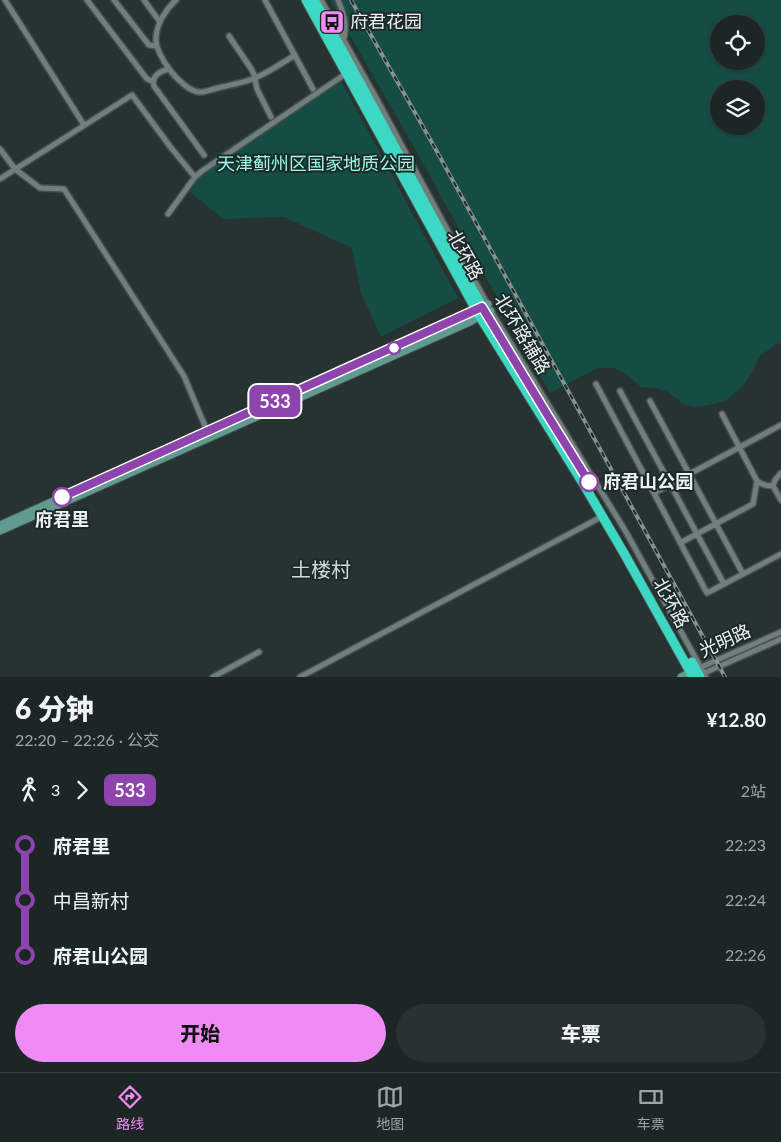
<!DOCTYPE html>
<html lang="zh">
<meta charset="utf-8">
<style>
body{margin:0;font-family:Lato,"Noto Sans SC",sans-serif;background:#293232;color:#f1f3f6;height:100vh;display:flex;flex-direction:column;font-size:19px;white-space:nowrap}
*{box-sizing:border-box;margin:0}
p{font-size:16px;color:#a0a5a7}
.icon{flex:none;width:28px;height:28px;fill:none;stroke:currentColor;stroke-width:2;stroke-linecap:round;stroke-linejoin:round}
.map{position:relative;height:677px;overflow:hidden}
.drawer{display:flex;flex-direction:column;background:#1c2625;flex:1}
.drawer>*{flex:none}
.badge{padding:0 10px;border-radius:8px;font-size:18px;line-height:32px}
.tools{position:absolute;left:710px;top:15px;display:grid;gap:10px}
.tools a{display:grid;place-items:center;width:55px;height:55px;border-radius:50%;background:#1c2625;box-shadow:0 1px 4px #0004,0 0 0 1px #3a4342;font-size:25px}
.map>.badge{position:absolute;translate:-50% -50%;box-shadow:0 0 0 2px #fff}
.legs{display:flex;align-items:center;gap:8px;height:55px;padding:0 15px;font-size:16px}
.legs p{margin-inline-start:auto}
.summary{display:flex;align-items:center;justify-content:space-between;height:85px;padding:0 15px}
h1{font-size:28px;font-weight:800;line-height:38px}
.primary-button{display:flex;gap:10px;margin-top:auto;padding:10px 15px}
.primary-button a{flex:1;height:58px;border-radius:30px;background:#f08bf5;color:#111;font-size:20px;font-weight:800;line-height:58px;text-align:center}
.primary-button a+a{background:#293232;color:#f1f3f6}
ul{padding:0 15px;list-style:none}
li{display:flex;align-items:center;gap:18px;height:55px;font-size:19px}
li i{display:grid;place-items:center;width:8px;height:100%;margin:0 6px;background:currentColor}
li i::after{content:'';width:12px;height:12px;margin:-6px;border:4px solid;border-radius:50%;background:#1c2625}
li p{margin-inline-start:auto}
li:first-child i{background:linear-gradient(#0000 50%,currentColor 0)}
li:last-child i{background:linear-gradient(currentColor 50%,#0000 0)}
.dock{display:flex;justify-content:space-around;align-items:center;height:70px;border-top:1px solid #3a4342;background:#1c2625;font-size:14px;color:#a0a5a7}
.dock a{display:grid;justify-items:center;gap:2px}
.dock .on{color:#f08bf5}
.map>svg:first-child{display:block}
</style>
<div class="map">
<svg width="781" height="677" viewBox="0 0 781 677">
<rect width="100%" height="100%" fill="#263331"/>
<path fill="#154c44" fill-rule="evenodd" d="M330 0H781V342L775 345 759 357 752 373 742 387 725 401 709 405 694 407 685 405 668 392 659 389 641 387 626 374 614 368H598L550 393 411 142ZM719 24H756V61H719ZM719 89H756V126H719Z
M340 79 458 298 381 337 361 293 352 248 284 217 223 219 183 186 203 165 226 149 269 121Z"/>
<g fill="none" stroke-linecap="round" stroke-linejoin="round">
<defs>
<path id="street" d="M5 0 84 125
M87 0 147 79 152 81
M114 0 149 45 157 46
M144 0 160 22
M176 0C166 9 157 23 156 37 154 54 181 90 199 92 204 93 212 89 218 88 230 85 243 83 255 78 269 72 282 63 295 55
M265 0 313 89
M321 0 374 94 491 311 626 532 706 677
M338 0C344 14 348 27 343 42
M229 36 252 70 254 75 257 89 271 117
M169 69C160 71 151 76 154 86L204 155
M0 149 15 169 40 188 64 189 184 376 208 433
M0 179 132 95 172 149 195 177
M168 214 195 177 202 171 344 75
M596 384 707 593 781 554
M620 391 724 584
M650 401 743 574
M722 414 757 481C762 485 767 486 773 486
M781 473 775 480 773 486 781 500
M654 493 781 425
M680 543 753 504 757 481
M699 668 781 632
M702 674 781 639
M213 677 259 652
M300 677 603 516"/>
<path id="secondary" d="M0 525 467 315 488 304
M0 531 470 322 491 311
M681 677 691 672"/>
<path id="highway" d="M306 0 480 317 584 485 625 555 693 677
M314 0C384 122 446 249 519 369
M692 662 700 677"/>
</defs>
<use href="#street" stroke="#444f4c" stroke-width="8"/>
<use href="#secondary" stroke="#444f4c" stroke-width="9"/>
<use href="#highway" stroke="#444f4c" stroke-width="11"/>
<use href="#street" stroke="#717f7c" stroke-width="5"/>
<use href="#secondary" stroke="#619a91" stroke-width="7"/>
<use href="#highway" stroke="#3dd8c3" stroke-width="9"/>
<defs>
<path id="rail" d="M351 0 435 148 725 677"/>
</defs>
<use href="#rail" stroke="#879290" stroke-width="4"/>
<use href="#rail" stroke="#1c2927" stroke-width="2" stroke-dasharray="5.5" stroke-linecap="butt"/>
</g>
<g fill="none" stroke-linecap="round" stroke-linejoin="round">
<defs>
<path id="line-1" d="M62 497 482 307 548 416 589 482"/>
</defs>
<use href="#line-1" stroke="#fff" stroke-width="11"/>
<use href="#line-1" stroke="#8e44ad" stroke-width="8"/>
</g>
<defs>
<symbol id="bus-square" viewBox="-11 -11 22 22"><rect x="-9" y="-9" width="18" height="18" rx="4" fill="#f08bf5" stroke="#1c2927"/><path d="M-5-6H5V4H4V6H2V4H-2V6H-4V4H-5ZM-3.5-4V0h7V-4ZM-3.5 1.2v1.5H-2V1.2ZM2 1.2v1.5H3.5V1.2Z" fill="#111"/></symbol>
</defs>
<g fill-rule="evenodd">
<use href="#bus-square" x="318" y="8" width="28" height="28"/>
</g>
<g fill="#fff" stroke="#8e44ad" stroke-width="2.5">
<circle cx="394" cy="348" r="6"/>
<circle cx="589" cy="482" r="9"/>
<circle cx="62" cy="497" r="9"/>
</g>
<g text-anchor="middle" stroke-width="4" stroke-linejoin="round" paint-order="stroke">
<g font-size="18" fill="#ebf3f2" stroke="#1c2927" text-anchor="start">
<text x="350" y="28">府君花园</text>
</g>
<g font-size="18" fill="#9af6e5" stroke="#1c2927">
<text x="316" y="170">天津蓟州区国家地质公园</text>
</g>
<g font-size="18" fill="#ebf3f2" stroke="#1c2927">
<text transform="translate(465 255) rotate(61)" y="6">北环路</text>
<text transform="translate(522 334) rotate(59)" y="6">北环路辅路</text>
<text transform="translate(671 603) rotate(61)" y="6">北环路</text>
<text transform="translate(725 641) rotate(-24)" y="6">光明路</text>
</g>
<g font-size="18" font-weight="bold" fill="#ebf3f2" stroke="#1c2927" text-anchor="start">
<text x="603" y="488">府君山公园</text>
<text x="62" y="526" text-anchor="middle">府君里</text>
</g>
<g font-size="20" fill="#cbdbd7" stroke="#1c2927">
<text x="321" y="577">土楼村</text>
</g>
</g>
</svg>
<div class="tools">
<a><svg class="icon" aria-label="locate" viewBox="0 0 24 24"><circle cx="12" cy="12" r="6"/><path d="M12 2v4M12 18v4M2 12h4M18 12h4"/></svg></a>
<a><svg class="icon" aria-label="layers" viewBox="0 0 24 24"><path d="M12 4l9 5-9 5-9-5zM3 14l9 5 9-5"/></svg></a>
</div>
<b class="badge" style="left:275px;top:401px;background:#8e44ad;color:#fff">533</b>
</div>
<section class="drawer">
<div class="summary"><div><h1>6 分钟</h1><p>22:20 – 22:26 · 公交</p></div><b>¥12.80</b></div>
<div class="legs"><svg class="icon" aria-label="walk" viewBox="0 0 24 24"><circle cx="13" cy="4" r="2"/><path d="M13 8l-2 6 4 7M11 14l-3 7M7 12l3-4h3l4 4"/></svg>3<svg class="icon" aria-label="forward" viewBox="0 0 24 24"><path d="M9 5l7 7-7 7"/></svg><b class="badge" style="background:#8e44ad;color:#fff">533</b><p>2站</p></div>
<ul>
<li><i style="color:#8e44ad"></i><b>府君里</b><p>22:23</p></li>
<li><i style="color:#8e44ad"></i><span>中昌新村</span><p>22:24</p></li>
<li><i style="color:#8e44ad"></i><b>府君山公园</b><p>22:26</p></li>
</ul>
<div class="primary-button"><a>开始</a><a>车票</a></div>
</section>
<nav class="dock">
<a class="on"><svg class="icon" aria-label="directions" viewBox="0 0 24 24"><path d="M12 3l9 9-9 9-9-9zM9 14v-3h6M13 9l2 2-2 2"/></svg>路线</a>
<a><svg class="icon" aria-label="map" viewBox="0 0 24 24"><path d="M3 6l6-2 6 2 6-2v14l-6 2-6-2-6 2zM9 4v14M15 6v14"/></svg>地图</a>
<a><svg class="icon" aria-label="tickets" viewBox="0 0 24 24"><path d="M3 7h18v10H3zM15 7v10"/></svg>车票</a>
</nav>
